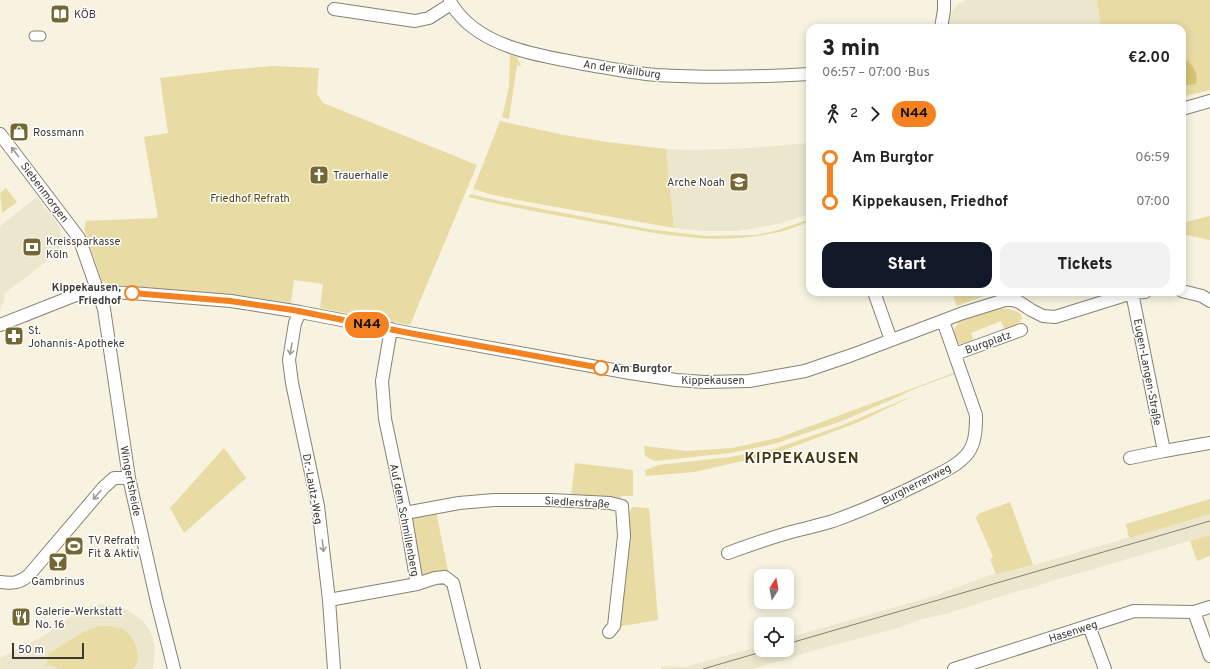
<!DOCTYPE html>
<meta charset="utf-8">
<style>
body{margin:0;font-family:Overpass,sans-serif;background:#f2f2f2;color:#222;height:100vh;display:flex;flex-direction:column;font-size:15px;white-space:nowrap}
*{box-sizing:border-box;margin:0}
p{font-size:13px;color:#767676}
.icon{flex:none;width:22px;height:22px;fill:none;stroke:currentColor;stroke-width:2;stroke-linecap:round;stroke-linejoin:round}
.map{position:relative;flex:1;overflow:hidden}
.side{position:absolute;left:806px;top:24px;width:380px;height:272px;display:flex;flex-direction:column;background:#fff;border-radius:12px;box-shadow:0 2px 10px #0003}
.side>*{flex:none}
.badge{padding:0 8px;border-radius:13px;font-size:14px;line-height:26px}
.needle{width:26px;rotate:11deg}
.controls{position:absolute;left:754px;top:569px;display:grid;gap:8px}
.controls a{display:grid;place-items:center;width:40px;height:40px;border-radius:8px;background:#fff;box-shadow:0 2px 10px #0003;font-size:20px}
.scale{position:absolute;left:12px;bottom:10px;width:72px;box-sizing:border-box;padding-left:4px;border:2px solid #3b3932;border-top:0;font-size:11px;line-height:14px;white-space:nowrap;color:#3b3932;-webkit-text-stroke:3px #fff;paint-order:stroke}
.map>.badge{position:absolute;translate:-50% -50%;box-shadow:0 0 0 2px #fff}
.legs{display:flex;align-items:center;gap:6px;height:44px;padding:0 16px;font-size:13px}
.legs p{margin-inline-start:auto}
.headline{display:flex;align-items:center;justify-content:space-between;height:68px;padding:0 16px}
h1{font-size:22px;font-weight:800;line-height:30px}
.button{display:flex;gap:8px;margin-top:auto;padding:8px 16px}
.button a{flex:1;height:46px;border-radius:12px;background:#111827;color:#fff;font-size:16px;font-weight:800;line-height:46px;text-align:center}
.button a+a{background:#f2f2f2;color:#222}
ul{padding:0 16px;list-style:none}
li{display:flex;align-items:center;gap:14px;height:44px;font-size:15px}
li i{display:grid;place-items:center;width:6px;height:100%;margin:0 5px;background:currentColor}
li i::after{content:'';width:10px;height:10px;margin:-5px;border:3px solid;border-radius:50%;background:#fff}
li p{margin-inline-start:auto}
li:first-child i{background:linear-gradient(#0000 50%,currentColor 0)}
li:last-child i{background:linear-gradient(currentColor 50%,#0000 0)}
.map>svg:first-child{display:block}
</style>
<div class="map">
<svg width="1210" height="669" viewBox="0 0 1210 669">
<rect width="100%" height="100%" fill="#f7f3e0"/>
<path fill="#ece6cd" d="M967 0H1097L1101 28H946L949 15 958 4Z
M810 143V214L778 224 738 231H702L674 228 666 149 694 150 751 148Z
M37 197 59 226 62 239V249L4 294 5 298 0 311V226Z
M1210 514V535L1045 583 1036 587 1011 593 949 613 919 620 898 628 812 651 753 669H661V666L685 667 761 646V650H787V638L931 597 990 575 1027 567Z
M101 604 123 608 131 612 144 622 152 635 155 648 153 669H134L138 661 137 648 134 641 112 626 103 625 85 631 49 653 58 667 57 669H0V658L43 636 84 608Z"/>
<path fill="#e8dba3" d="M1097 0H1210V90L1182 97V84L1186 85 1185 59 1182 58V28H1101Z
M510 55 517 57 521 66 517 65 509 119 502 117 509 87Z
M273 66 319 68 317 94 323 103 477 165 410 325 320 308 323 284 294 280 291 303 244 296 108 284 102 281 84 229 86 221 158 218 144 137 168 133 160 78 226 70Z
M500 121 564 135 607 142 666 149 674 228 528 202 493 195 474 189V187Z
M6 188 17 202 2 213 0 193Z
M471 194 495 200 648 229 706 236 756 235 778 230 810 219V221C800 225 789 230 779 232 716 247 660 234 599 223 555 215 512 208 468 197Z
M1210 216V240L1182 234V223Z
M952 292H995L957 306Z
M994 308C1018 308 1037 317 1005 330L1001 321 971 333 974 342 959 344 955 338 953 331 960 320Z
M954 373 955 374 919 387 891 400 839 422 774 444 730 453 655 461 645 456 644 446 687 451 732 448 778 438Z
M917 394 859 422 774 454 694 472 646 476 645 470 659 465 730 457 774 449 840 426Z
M224 448 246 478 184 533 170 508Z
M575 463 633 470V496H621V498L571 496Z
M1210 499V514L1129 538 1126 524Z
M1010 502 1033 565 996 574 990 559 993 557 976 518 978 514Z
M632 507 649 508 658 620 610 628 627 515 631 510Z
M436 511 448 571 425 575 420 571 412 520 415 516Z
M1210 535V556L1197 561 1190 541Z
M99 626C108 625 116 626 124 630 133 635 139 650 138 660 138 663 135 666 134 669H57V667L46 665 49 653 85 631Z"/>
<path fill="#d7c476" d="M1182 58C1192 62 1199 74 1196 84L1186 85 1182 84Z"/>
<g fill="none" stroke-linecap="round" stroke-linejoin="round">
<defs>
<path id="pedestrian" d="M34 36H41"/>
<path id="minor" d="M450 0C451 5 454 8 458 13 486 48 541 56 584 64 608 68 632 73 656 75 707 78 759 77 810 74
M334 9 415 21 429 18 451 4
M941 28 944 10V0
M1182 109 1210 101
M0 134 79 238 104 309 129 478 157 602 174 669
M1182 291 1202 296 1210 301
M874 292 891 340
M1132 293 1164 451
M300 312 295 323 289 360 292 383 318 506 329 600 334 669
M0 325 76 295 88 292 132 293 231 301 300 312 409 333 630 373 676 380 705 382 749 381 805 371 852 355 963 313 1005 300H1013L1019 302 1031 310 1043 316 1055 317 1132 293 1145 292
M391 329 382 381 385 419 405 513 417 584 435 578 445 577 453 583 474 669
M955 354 1021 330
M1130 458 1164 451 1210 443
M405 513 459 503 494 500H551L610 503 622 506 624 536 614 626 609 632
M728 553C750 545 772 537 795 531 807 528 820 525 833 521 864 510 895 496 925 481 939 474 958 466 968 453 976 442 976 428 976 415L943 321
M0 582C12 584 20 583 29 575L103 488 114 478H129
M329 600 417 584
M1194 612 1210 656
M1089 626 1105 669
M954 669 1134 611 1194 612 1210 607"/>
</defs>
<use href="#pedestrian" stroke="#868272" stroke-width="11"/>
<use href="#minor" stroke="#868272" stroke-width="14"/>
<use href="#pedestrian" stroke="#fff" stroke-width="9"/>
<use href="#minor" stroke="#fff" stroke-width="12"/>
<path stroke="#848176" stroke-width="1" d="M787 644 1210 521
M763 656 783 650
M703 669 768 650"/>
</g>
<defs><path id="oneway-shaft" d="M-6 0H5M1.5-3L5.5 0L1.5 3" fill="none" stroke-width="1.6" stroke-linecap="round" stroke-linejoin="round"/></defs>
<g stroke="#9d9c98">
<use href="#oneway-shaft" transform="translate(15 152) rotate(-127)"/>
<use href="#oneway-shaft" transform="translate(291 349) rotate(99)"/>
<use href="#oneway-shaft" transform="translate(97 495) rotate(131)"/>
<use href="#oneway-shaft" transform="translate(323 546) rotate(83)"/>
</g>
<g fill="none" stroke-linecap="round" stroke-linejoin="round">
<defs>
<path id="line-1" d="M132 293 230 301 293 310 409 333 601 368"/>
</defs>
<use href="#line-1" stroke="#fff" stroke-width="9"/>
<use href="#line-1" stroke="#f58220" stroke-width="6"/>
</g>
<defs>
<symbol id="library-square" viewBox="-11 -11 22 22"><rect x="-9" y="-9" width="18" height="18" rx="4" fill="#746734" stroke="#fff"/><path d="M-6-4Q-3-5.5-.7-3.5V5Q-3 3-6 4ZM6-4Q3-5.5 .7-3.5V5Q3 3 6 4Z" fill="#fff"/></symbol>
<symbol id="shop-square" viewBox="-11 -11 22 22"><rect x="-9" y="-9" width="18" height="18" rx="4" fill="#746734" stroke="#fff"/><path d="M-5-2.5h2.3a2.7 3.5 0 0 1 5.4 0H5L5.5 6h-11ZM-1.5-2.5h3a1.5 2.3 0 0 0-3 0Z" fill="#fff"/></symbol>
<symbol id="church-square" viewBox="-11 -11 22 22"><rect x="-9" y="-9" width="18" height="18" rx="4" fill="#746734" stroke="#fff"/><path d="M-1.2-6h2.4v3.5h3.3v2.4h-3.3V6h-2.4V-.1h-3.3v-2.4h3.3Z" fill="#fff"/></symbol>
<symbol id="school-square" viewBox="-11 -11 22 22"><rect x="-9" y="-9" width="18" height="18" rx="4" fill="#746734" stroke="#fff"/><path d="M0-5L7-2L0 1L-7-2ZM-4 1L0 2.5L4 1V4Q0 6-4 4Z" fill="#fff"/></symbol>
<symbol id="bank-square" viewBox="-11 -11 22 22"><rect x="-9" y="-9" width="18" height="18" rx="4" fill="#746734" stroke="#fff"/><path d="M-6-4H6V4H-6ZM0-2.3a2.3 2.3 0 1 0 0 4.6a2.3 2.3 0 1 0 0-4.6Z" fill="#fff"/></symbol>
<symbol id="pharmacy-square" viewBox="-11 -11 22 22"><rect x="-9" y="-9" width="18" height="18" rx="4" fill="#746734" stroke="#fff"/><path d="M-2-6h4v4h4v4h-4v4h-4v-4h-4v-4h4Z" fill="#fff"/></symbol>
<symbol id="stadium-square" viewBox="-11 -11 22 22"><rect x="-9" y="-9" width="18" height="18" rx="4" fill="#746734" stroke="#fff"/><path d="M0-5a6.5 5 0 1 0 0 10a6.5 5 0 1 0 0-10ZM-3.5-1.8h7v3.6h-7Z" fill="#fff"/></symbol>
<symbol id="bar-square" viewBox="-11 -11 22 22"><rect x="-9" y="-9" width="18" height="18" rx="4" fill="#746734" stroke="#fff"/><path d="M-6-5H6L.8 .8V4.5H3.5V6h-7V4.5H-.8V.8Z" fill="#fff"/></symbol>
<symbol id="restaurant-square" viewBox="-11 -11 22 22"><rect x="-9" y="-9" width="18" height="18" rx="4" fill="#746734" stroke="#fff"/><path d="M-5-6h1v4h1v-4h1v4h1v-4h1v5L-1.5 .5V6h-2V.5L-5-1ZM5-6V6H3V1.5H1.5Q1.5-4 5-6Z" fill="#fff"/></symbol>
</defs>
<g fill-rule="evenodd">
<use href="#library-square" x="49" y="3" width="22" height="22"/>
<use href="#shop-square" x="8" y="121" width="22" height="22"/>
<use href="#church-square" x="308" y="164" width="22" height="22"/>
<use href="#school-square" x="728" y="171" width="22" height="22"/>
<use href="#bank-square" x="21" y="236" width="22" height="22"/>
<use href="#pharmacy-square" x="3" y="325" width="22" height="22"/>
<use href="#stadium-square" x="63" y="535" width="22" height="22"/>
<use href="#bar-square" x="47" y="551" width="22" height="22"/>
<use href="#restaurant-square" x="10" y="606" width="22" height="22"/>
</g>
<g fill="#fff" stroke="#f58220" stroke-width="2">
<circle cx="132" cy="293" r="7"/>
<circle cx="601" cy="368" r="7"/>
</g>
<g text-anchor="middle" stroke-width="3" stroke-linejoin="round" paint-order="stroke">
<g font-size="11" fill="#3b3932" stroke="#fff" text-anchor="start">
<text x="74" y="18">KÖB</text>
<text x="33" y="136">Rossmann</text>
<text x="333" y="179">Trauerhalle</text>
<text x="725" y="186" text-anchor="end">Arche Noah</text>
<text x="46" y="245">Kreissparkasse<tspan x="46" dy="13">Köln</tspan></text>
<text x="28" y="334">St.<tspan x="28" dy="13">Johannis-Apotheke</tspan></text>
<text x="88" y="544">TV Refrath<tspan x="88" dy="13">Fit &amp; Aktiv</tspan></text>
<text x="58" y="585" text-anchor="middle">Gambrinus</text>
<text x="35" y="615">Galerie-Werkstatt<tspan x="35" dy="13">No. 16</tspan></text>
</g>
<g font-size="11" fill="#3b3932" stroke="#fff">
<text transform="translate(622 69) rotate(8)" y="4">An der Wallburg</text>
<text transform="translate(45 192) rotate(53)" y="4">Siebenmorgen</text>
<text transform="translate(988 342) rotate(-20)" y="4">Burgplatz</text>
<text transform="translate(1148 372) rotate(79)" y="4">Eugen-Langen-Straße</text>
<text x="713" y="384">Kippekausen</text>
<text transform="translate(131 481) rotate(79)" y="4">Wingertsheide</text>
<text transform="translate(916 484) rotate(-27)" y="4">Burgherrenweg</text>
<text transform="translate(313 489) rotate(80)" y="4">Dr.-Lautz-Weg</text>
<text transform="translate(577 502) rotate(3)" y="4">Siedlerstraße</text>
<text transform="translate(405 520) rotate(79)" y="4">Auf dem Schmillenberg</text>
<text transform="translate(1073 631) rotate(-18)" y="4">Hasenweg</text>
</g>
<g font-size="11" fill="#534606" stroke="#fff">
<text x="250" y="202">Friedhof Refrath</text>
</g>
<g font-size="11" font-weight="bold" fill="#3b3932" stroke="#fff" text-anchor="end">
<text x="121" y="291">Kippekausen,<tspan x="121" dy="13">Friedhof</tspan></text>
<text x="612" y="372" text-anchor="start">Am Burgtor</text>
</g>
<g font-size="15" font-weight="bold" letter-spacing="1" fill="#41370d" stroke="#fff">
<text x="802" y="463">KIPPEKAUSEN</text>
</g>
</g>
</svg>
<div class="controls">
<a><svg class="needle" viewBox="-14 -14 28 28"><path d="M0-13l5 13h-10z" fill="#e53935"/><path d="M0 13l5-13h-10z" fill="#767676"/></svg></a>
<a><svg class="icon" aria-label="locate" viewBox="0 0 24 24"><circle cx="12" cy="12" r="6"/><path d="M12 2v4M12 18v4M2 12h4M18 12h4"/></svg></a>
</div>
<div class="scale">50 m</div>
<b class="badge" style="left:367px;top:325px;background:#f58220;color:#111">N44</b>
<section class="side">
<div class="headline"><div><h1>3 min</h1><p>06:57 – 07:00 · Bus</p></div><b>€2.00</b></div>
<div class="legs"><svg class="icon" aria-label="walk" viewBox="0 0 24 24"><circle cx="13" cy="4" r="2"/><path d="M13 8l-2 6 4 7M11 14l-3 7M7 12l3-4h3l4 4"/></svg>2<svg class="icon" aria-label="forward" viewBox="0 0 24 24"><path d="M9 5l7 7-7 7"/></svg><b class="badge" style="background:#f58220;color:#111">N44</b></div>
<ul>
<li><i style="color:#f58220"></i><b>Am Burgtor</b><p>06:59</p></li>
<li><i style="color:#f58220"></i><b>Kippekausen, Friedhof</b><p>07:00</p></li>
</ul>
<div class="button"><a>Start</a><a>Tickets</a></div>
</section>
</div>
